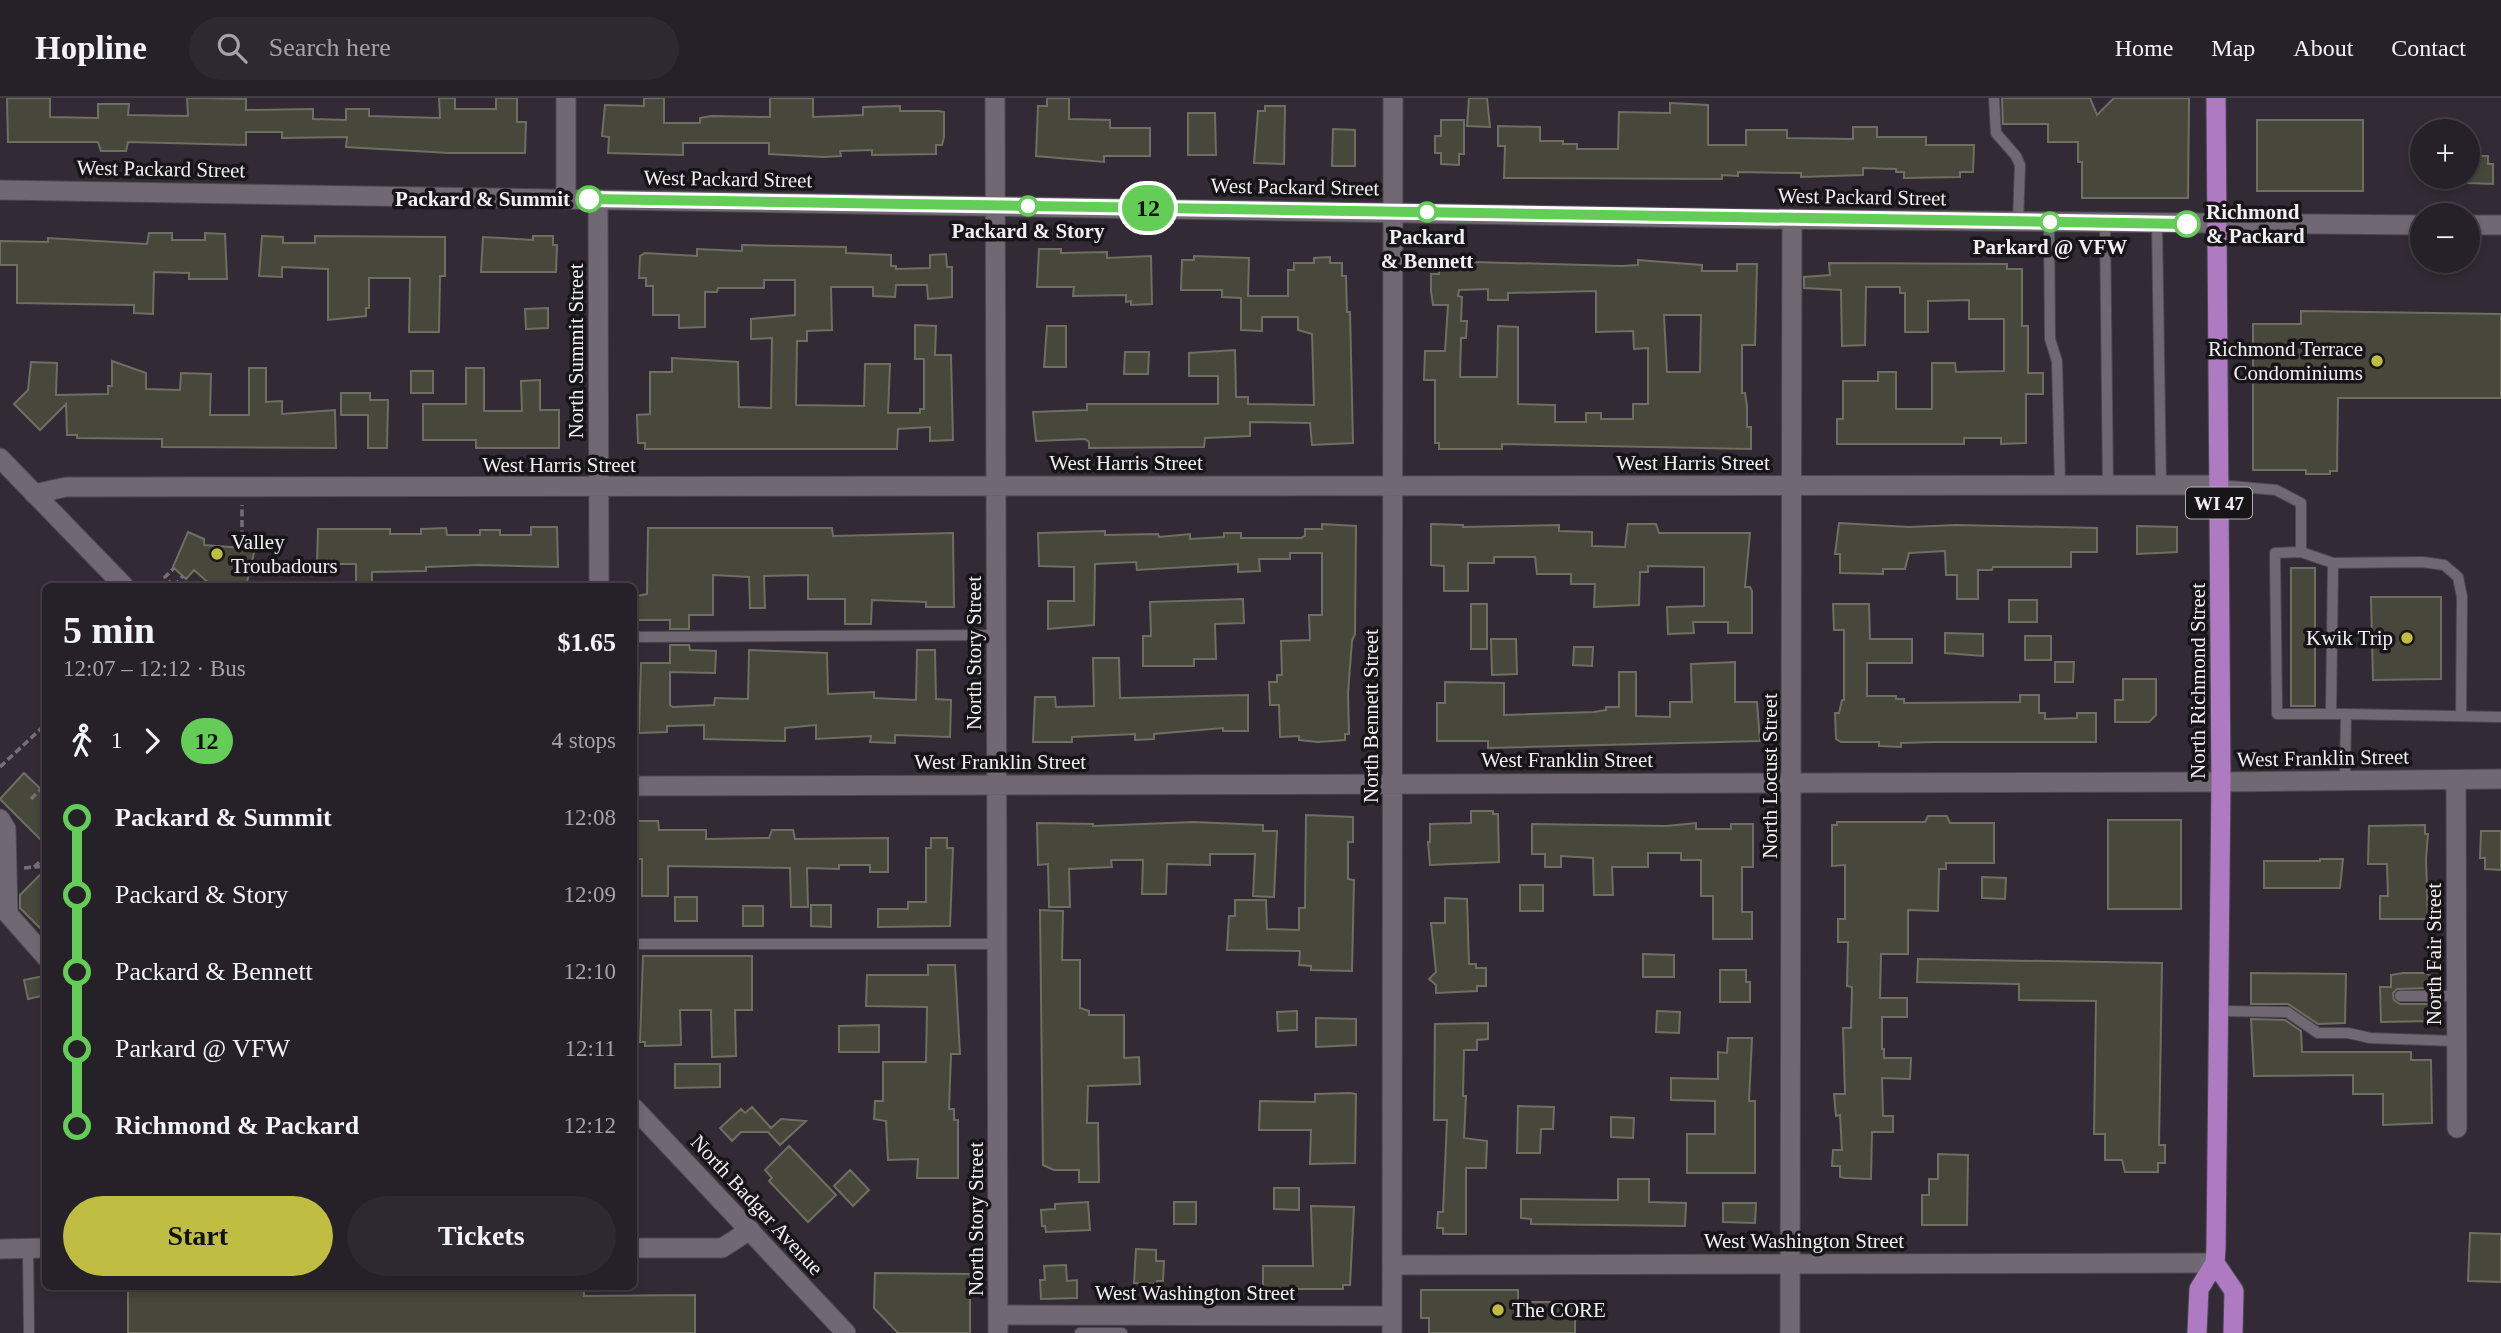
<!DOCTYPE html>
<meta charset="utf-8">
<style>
body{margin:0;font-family:"Times New Roman",serif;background:#2e2830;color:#f1f3f6;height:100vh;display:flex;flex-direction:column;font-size:26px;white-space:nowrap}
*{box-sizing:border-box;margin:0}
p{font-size:23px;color:#a4a3a8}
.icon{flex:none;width:38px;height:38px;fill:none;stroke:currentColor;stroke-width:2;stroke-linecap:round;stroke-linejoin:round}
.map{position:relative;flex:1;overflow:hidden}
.side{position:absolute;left:42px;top:485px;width:595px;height:707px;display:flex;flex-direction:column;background:#262028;border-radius:10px;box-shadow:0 4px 10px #0003,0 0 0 2px #423e45}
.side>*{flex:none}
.badge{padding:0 14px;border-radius:23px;font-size:24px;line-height:46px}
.fabs{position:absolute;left:2410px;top:21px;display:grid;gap:14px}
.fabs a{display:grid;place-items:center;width:70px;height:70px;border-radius:50%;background:#262028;box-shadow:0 4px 10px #0003,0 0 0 2px #423e45;font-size:35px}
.map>.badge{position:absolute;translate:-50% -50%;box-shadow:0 0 0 4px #fff}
.legs{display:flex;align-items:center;gap:10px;height:77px;padding:0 21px;font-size:23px}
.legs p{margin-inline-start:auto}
.headline{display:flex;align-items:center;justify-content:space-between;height:119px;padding:0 21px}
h1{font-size:38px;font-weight:800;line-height:52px}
.button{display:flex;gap:14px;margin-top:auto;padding:14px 21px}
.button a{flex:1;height:80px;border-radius:42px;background:#bfbe42;color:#111;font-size:28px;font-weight:800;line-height:80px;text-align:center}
.button a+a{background:#2e2830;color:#f1f3f6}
ul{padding:0 21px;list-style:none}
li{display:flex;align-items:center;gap:24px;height:77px;font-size:26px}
li i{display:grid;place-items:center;width:10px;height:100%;margin:0 9px;background:currentColor}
li i::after{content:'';width:18px;height:18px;margin:-9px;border:5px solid;border-radius:50%;background:#262028}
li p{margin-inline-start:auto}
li:first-child i{background:linear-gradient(#0000 50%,currentColor 0)}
li:last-child i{background:linear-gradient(currentColor 50%,#0000 0)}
header{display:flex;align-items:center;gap:42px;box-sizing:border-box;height:98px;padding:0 35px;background:#262028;border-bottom:2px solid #423e45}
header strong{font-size:33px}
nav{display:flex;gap:38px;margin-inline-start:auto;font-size:24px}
.search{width:490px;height:63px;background:#2e2830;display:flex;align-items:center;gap:18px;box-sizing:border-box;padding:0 24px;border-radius:38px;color:#a4a3a8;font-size:26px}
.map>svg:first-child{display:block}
</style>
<header>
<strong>Hopline</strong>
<div class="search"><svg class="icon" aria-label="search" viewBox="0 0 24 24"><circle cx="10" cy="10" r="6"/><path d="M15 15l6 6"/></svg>Search here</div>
<nav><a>Home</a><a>Map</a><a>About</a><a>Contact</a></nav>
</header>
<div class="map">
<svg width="2501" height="1235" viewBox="0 0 2501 1235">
<rect width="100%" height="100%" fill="#322b35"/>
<path fill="#47483b" stroke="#6e6e61" stroke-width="2" fill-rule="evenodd" d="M7 0H50V19L98 20V6H129L128 17 188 18 187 0H203L246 1V12L313 11V21L346 22V11H369V18L440 20 439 0H455V11H496V0H517V24H526L525 55H449L346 49 347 39 282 40V34H246V47L128 44 126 53H101L98 44H8Z
M644 0H664V25H700V20L711 18 770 19V0H813V19L863 17V9L900 8V13H938L944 14V39L942 47H936V56L872 57V52L840 53 841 58 823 59 769 56V45H683V57L608 55 609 39 602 38 605 7 644 8Z
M1047 0H1069V21L1110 22V30H1150V58H1104V64L1036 58 1038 8H1047Z
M1469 0H1487L1490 29 1467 28Z
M2002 0H2090L2097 17 2114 0H2189L2188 100H2082V64H2078V44H2048V26H2003Z
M1670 5 1708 7V47H1746V32H1787V40L1853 41V29H1877V39H1926V47H1974L1973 74H1960V79L1904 80V74H1896V71L1863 70V77L1801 79V75L1738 74V78L1722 77V81L1504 80 1505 48H1498V28L1540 29V43H1563V46H1577V51H1618L1619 14 1670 15Z
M1265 8H1285L1284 66 1254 65 1258 13H1265Z
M1188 15H1215L1216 57H1188Z
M1441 22H1464V56H1459V67L1441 66V55H1435V38H1441Z
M2257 22H2363V93H2257Z
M1333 31 1355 32V68H1332Z
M2472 58H2488V66H2493V86L2468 85V63H2472Z
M149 135H172V142H205V135L225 136 227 181H189V175L154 174 153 216 134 215V207L17 205V167H0V143L48 144V140L147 146Z
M262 138 283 139V145H315V138L445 139V178H440L439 234H409L410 180H369V210H366V218L328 222V171L282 169V179L259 178Z
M533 138H553V147H557L556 174H481L483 139 533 142Z
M742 147 846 149V155L891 157V168H896V171L930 170V157L946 156 947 169H952V199L928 201 927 187H896L895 199 873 198V189H831L832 232 807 233V243H797L796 307 864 308 865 266H890L888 315H920V311H924V261H915V227L936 228 935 257H951L953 342 930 343V329L898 331 897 351H645V345H638L637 317 650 316V274H672V260L738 264 739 309 771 310 772 240 751 241V221L795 217V182H764V190H718L717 194H705V229L679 230V217H653V188H646V180H639L640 158 645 155 697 158V151L742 153Z
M1039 151H1061V155L1107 154V160L1151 158 1152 206 1131 207V203L1126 204V197L1073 198 1074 189H1037Z
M1194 158 1249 160 1248 198H1288V172H1294V165H1314V160L1330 159V165H1342V178H1346L1347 214H1350L1353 345 1312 347 1310 325 1250 324V338L1205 340 1204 349 1089 350V344L1085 341 1036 343 1033 314 1087 312V306H1218V278H1189V255L1235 252 1236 299H1248V306L1314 307 1312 236 1298 232V219H1262V233L1241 232V200L1222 199V192H1181L1182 162H1194Z
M1638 162 1702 167V173H1737V166H1757L1755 247H1742V295H1745L1747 308V329H1751V351L1502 346V351H1439V345H1435V282H1424L1425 253H1445L1448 207H1433L1431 193V176H1439V163L1622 168 1638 167ZM1488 191V202H1508V195L1596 193V234L1633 233 1634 251 1648 250V306H1633V321H1601V315H1586V324H1555V307L1518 306V229L1498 228 1497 279H1460L1461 240H1466L1467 223H1461L1462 199 1458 198 1459 192ZM1664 217H1701L1700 274H1667Z
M1829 165 2007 166V171H2022V228H2028V275H2043V296H2026V345L2001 346V340H1964V346H1837V321H1843V283H1878V274H1896V311H1932V265H1955L1956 274 2004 273V221H1969V202L1928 203V234H1905V195H1900V189H1866L1865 247 1842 248 1841 192 1804 190V179L1830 177Z
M548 210V230L526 231 525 211Z
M2301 213 2501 216V300H2338L2337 373H2330V376H2306V372H2253V226H2301Z
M1047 228H1066V269H1044Z
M1125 254H1149L1148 276H1124Z
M112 263 146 275V291L180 292 181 275 211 276 210 317H249V270H266V304L282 303V316L335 312 336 350 162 349V341L77 340V337H67L66 306 40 332 14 306 28 292 31 264 57 265 56 297 108 296V288H112Z
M466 270H484V313H522L521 283 540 282V312H559V350H476V342H423V306H466Z
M411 273H433V295H411Z
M341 295H370V302H388L387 350H368V317H341Z
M1839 425 1909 429 1956 427 2097 430V454H2071V469H1993L1992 472H1978V501H1957V477H1946L1945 453 1909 455 1905 471H1883V476L1840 475V456H1835Z
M1322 426 1356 428 1355 536 1352 543 1348 595 1349 636H1345V642L1318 644 1299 642V638L1280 639 1279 607H1270L1269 584H1277V577H1282L1281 543 1310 542 1309 517H1322V455H1290V461H1259L1260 473 1238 474V466L1137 472 1136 464 1095 466 1094 527 1048 531V503H1074V469L1039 468 1038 435 1105 433V437L1158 436 1159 439 1190 436V441L1224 439V435H1241V440H1301L1305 438V431H1322Z
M1431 426 1463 427V429L1559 427V433L1592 434V448L1625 449 1628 426H1656L1659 435H1750L1745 489H1750L1752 493V535H1728V524H1693L1694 535 1668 536 1667 509 1704 508V469L1648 468V474H1640L1639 507 1594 509 1595 486H1571V476H1537L1535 459H1494V465H1468V493H1444V468L1431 467Z
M2137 428 2177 429V454L2137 456Z
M531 429H557L558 469 478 467 426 469V473L372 474V488H356V466H317L318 431H390V436H421V431L446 430 447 437H480V432H500V437H531Z
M648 430H832L833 438 953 435 954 509H926V504L872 502 871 526H845V501H808V477L764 478 765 510H750L749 479 713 477V517H689V531H670V522H637V498L647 496Z
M188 434 204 441V447L255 451 246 488H212L194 472 186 481 173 469Z
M2291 470H2315V608H2291Z
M2371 499H2441V581L2373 582Z
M1243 501 1244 525 1215 526 1216 561H1194V568H1143V538H1151L1150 504Z
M2009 502H2037V524H2009Z
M1471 506H1487V551H1471Z
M1833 506H1869L1870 541H1912V565H1867V598H1896V601H1904V605L2020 604V597H2039V615H2045V621L2077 620V615H2096V644H1934L1901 645V649L1879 648V644H1841L1836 641 1835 615H1839L1842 602H1844V532H1834Z
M1945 535 1983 536V558L1945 555Z
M2025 538H2051V562H2025Z
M1491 541H1516L1517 576 1492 577Z
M670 547H689L690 552 716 553 715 575 670 574V607L673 609 714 607 715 600 748 601 749 552 827 555 828 596 874 594V600L916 602 917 552H935L936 601 951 602 950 639 895 637V645L870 644 871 638 816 641V627L785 630V643L704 641V627L667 628V634L639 635 641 565H670Z
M1574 549H1593L1592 568 1573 567Z
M1093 560H1119L1120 600 1248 597V633H1223V630L1154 636V641L1135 642V636L1072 639V644H1033L1035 599H1055L1056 609 1094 608Z
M1735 564V604H1757L1760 643 1488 650V643H1437V605H1445V584L1504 585V617L1594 614 1606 612V609H1619V574H1636V618L1670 619V604H1692L1691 566Z
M2055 564H2074L2073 584H2055Z
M2123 581H2156V617L2149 624H2115V602H2123Z
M24 675 46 696V747L0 701Z
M1471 713H1493V716H1498L1499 764 1430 767 1428 744H1430V726L1471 725Z
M1306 717 1353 719V744H1348V781L1354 782 1352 873 1311 872V868L1299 867 1300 853 1227 852 1229 818H1235V802H1266L1267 831 1299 832V810H1305Z
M1928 718H1947L1950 725H1994V765H1946V771H1939L1938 813 1908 812V856H1881L1880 900H1907V919H1882V951H1884V960H1911L1910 981 1882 980 1883 1018H1893V1034H1872L1871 1081 1845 1080 1840 1079V1068H1832L1833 1052H1842L1840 1017 1836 1018 1834 996H1845L1843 930H1851L1852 889 1847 888 1848 844H1838V821H1845V767L1832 768V727H1837V724H1925Z
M2108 722H2181V811H2108Z
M637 723H658L659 732H706V741L769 740 772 732H793L795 741 888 740V774H870V767H839V771L807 770 808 809H791L790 770 668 768V798H642V761H635Z
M1037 725 1093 726V728L1194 724 1263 727V733H1277L1274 799 1253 798 1255 756H1210V767L1167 766 1166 796H1142L1143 762H1111L1112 769 1069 771 1070 809H1049L1048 766 1038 767Z
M1696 725V731H1731V726H1753V769H1742V814H1752V841H1713V798H1701V762H1681V755H1648V769H1612L1613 797H1594L1593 760 1561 758V769H1545V756H1532V726L1666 728Z
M2425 727V736H2428L2426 761 2428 821H2380V798H2388L2387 766H2368L2369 728Z
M2481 733H2501V772L2485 771V760H2480Z
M931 740H947V750H953L950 828 878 829V811H908V804H926V750H931Z
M2320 761H2343L2340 790H2264V763H2320Z
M46 771V836L20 810V797Z
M1982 779 2006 780 2005 801 1982 800Z
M1520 787H1543V813H1520Z
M675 799H697V823H675Z
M1445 800 1467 801 1469 866H1476V870H1486V888H1477V893L1436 895V887L1429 881 1436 874 1431 825H1445Z
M811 807H831V829L811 828Z
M743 808H763V828H743Z
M1040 812 1063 813 1062 862H1080V910L1089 913V917H1124V960L1139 959 1140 986 1088 988 1087 1025H1098L1099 1084H1079V1072H1054L1043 1067Z
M1643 856 1674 857V879H1643Z
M643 858H752V912H735L736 958 712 959 711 912H680L681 947 645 948V944H640Z
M1918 861 2162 865 2159 1047H2165V1065H2158V1074H2125L2122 1062H2105V1036H2094L2096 903 2019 902V886L1917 884Z
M928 867H955L960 956H951L949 1011H954V1022H958V1080H917L918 1061 888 1062 886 1023 874 1021 875 1003H883V964H926L927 909 866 908 867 877H928Z
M1720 872H1746V884H1750V904H1720Z
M2251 875 2346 876 2345 925 2318 926 2288 906H2251Z
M2403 875H2426L2431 878V890L2397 891 2393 895 2394 902 2400 906H2434V923L2381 924 2380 889H2391V877Z
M44 878 46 897 28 901 24 882Z
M1297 913V932L1278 933 1277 914Z
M1657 913 1680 914 1679 935 1656 934Z
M1316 920 1356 921V947L1316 949Z
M2251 921 2285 922 2301 933 2302 954H2411V962H2431L2432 1025 2383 1027V996H2353V977L2254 978Z
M1488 925V941L1477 942V952H1464L1463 998H1466L1464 1040 1487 1043 1486 1070H1466V1136H1443V1130H1437L1438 1114H1443L1447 1022H1434L1435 926Z
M879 927V954H839V928Z
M1728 940H1752L1749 1003H1755V1075H1687V1036H1715V1003L1671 1002V980L1718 981V954L1727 955Z
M675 966H720V989L675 990Z
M1350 995 1356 996 1355 1065 1310 1066 1311 1032H1259L1260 1003 1315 1004V996Z
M1518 1008 1554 1009 1553 1031H1541L1540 1055H1517Z
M752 1009 771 1030 781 1021 806 1023 780 1047 768 1034H741L732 1043 720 1030 741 1011 745 1015Z
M1611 1019 1634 1020 1633 1040 1611 1039Z
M789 1048 836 1097 808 1124 769 1083 772 1080 765 1072Z
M1938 1056 1968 1057 1967 1127H1922V1097H1929V1081H1938Z
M850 1072 869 1092 853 1108 834 1088Z
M1618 1081H1649V1104L1686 1105 1685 1128 1531 1126V1121L1521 1120V1101L1618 1102Z
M1274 1090H1299V1112L1274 1111Z
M1088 1104 1090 1132 1046 1134 1045 1128H1042L1041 1112 1055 1111V1106Z
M1174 1104H1196V1126H1174Z
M1723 1105H1756L1755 1125 1723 1124Z
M1311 1108 1354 1109 1350 1187H1343V1191H1263V1168H1313Z
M2470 1135 2501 1136V1184L2468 1183Z
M1136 1151 1156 1152V1163H1164L1163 1183H1157V1186L1134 1185Z
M1066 1167 1067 1183 1077 1182V1200L1041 1201 1040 1182H1045L1044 1168Z
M875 1175 970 1176V1235H898L874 1210Z
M128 1188H584V1198L695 1197V1235H128Z
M1421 1192H1518V1204H1575V1235H1429V1220H1421Z"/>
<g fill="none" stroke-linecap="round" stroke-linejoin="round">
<defs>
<path id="service" d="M1994 0 1996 35 2016 58 2020 67 2018 124
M2049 124 2050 241 2057 263 2060 387
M2105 125 2108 387
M2157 126 2161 387
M2219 387 2276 392 2301 405V454
M634 539 996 537
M2331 616H2277L2275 455 2301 454 2333 465
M2346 616H2331L2333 465 2422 464 2444 467 2458 479 2462 499 2461 618
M2345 682 2346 616 2501 619
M634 846H998
M2400 898H2456
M2218 913 2287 914 2318 935H2348L2370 940 2456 943
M28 1151 29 1235
M1080 1235H1122"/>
<path id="minor" d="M995 0 998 1235
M566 100V0
M598 101 599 488
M34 396 66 389 2219 387
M2456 682 2457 1030
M634 688 2221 684
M0 721 6 731 8 816 46 859
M634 1150H722L750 1132
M0 1151 46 1150
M1392 1167 2215 1165
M998 1217 1392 1218
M1392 1235 1393 0
M1790 1235 1792 121"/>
<path id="tertiary" d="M0 92 1768 121 2422 127
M2468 127H2501
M2221 684 2501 681"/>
<path id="secondary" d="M0 360 124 488
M634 1010 846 1235"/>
<path id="primary" d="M2215 1165 2234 1193 2233 1235
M2197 1235 2199 1191 2215 1165 2216 1150 2221 684 2216 0"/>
</defs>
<use href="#service" stroke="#4d4850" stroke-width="12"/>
<use href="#minor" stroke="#4d4850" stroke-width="21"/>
<use href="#tertiary" stroke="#4d4850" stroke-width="21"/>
<use href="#secondary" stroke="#4d4850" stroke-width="21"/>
<use href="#primary" stroke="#4d4850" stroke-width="21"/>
<path stroke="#756f77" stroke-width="3.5" stroke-dasharray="7 3.5" stroke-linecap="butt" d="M242 450V407
M173 488 165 479 174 470
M174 488 183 478
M42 609H46
M0 669 46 626
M31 701 40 692
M34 769 46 758
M24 770 46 768"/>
<use href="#service" stroke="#706873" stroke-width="10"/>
<use href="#minor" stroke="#706873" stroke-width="19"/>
<use href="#tertiary" stroke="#706873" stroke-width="19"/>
<use href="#secondary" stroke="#706873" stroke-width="19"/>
<use href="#primary" stroke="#ae7bc2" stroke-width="19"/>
</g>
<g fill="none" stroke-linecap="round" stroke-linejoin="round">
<defs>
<path id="line-1" d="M589 101 2187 126"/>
</defs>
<use href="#line-1" stroke="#fff" stroke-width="16"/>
<use href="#line-1" stroke="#63cd58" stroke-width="10"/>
</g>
<g fill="#fff" stroke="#63cd58" stroke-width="3.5">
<circle cx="589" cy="101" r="12"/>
<circle cx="1028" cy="108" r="9"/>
<circle cx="1427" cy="114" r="9"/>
<circle cx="2050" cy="124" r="9"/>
<circle cx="2187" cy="126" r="12"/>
</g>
<g fill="#bfbe42" stroke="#181519" stroke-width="2.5">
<circle cx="2377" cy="263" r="7"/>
<circle cx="217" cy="456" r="7"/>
<circle cx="2407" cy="540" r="7"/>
<circle cx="1498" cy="1212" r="7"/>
</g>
<g text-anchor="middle" stroke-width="7" stroke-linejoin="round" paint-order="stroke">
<rect fill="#181519" stroke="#b1adb2" stroke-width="2" x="2186" y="389.5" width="66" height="31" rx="5"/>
<g font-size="19" font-weight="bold" fill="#f2eef4">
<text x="2219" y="412">WI 47</text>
</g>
<g font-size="21" fill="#f2eef4" stroke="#181519">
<text transform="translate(161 71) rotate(1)" y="7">West Packard Street</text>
<text transform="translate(728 81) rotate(1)" y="7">West Packard Street</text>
<text transform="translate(1295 89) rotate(1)" y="7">West Packard Street</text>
<text transform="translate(1862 99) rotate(1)" y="7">West Packard Street</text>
<text transform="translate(576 253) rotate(-90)" y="7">North Summit Street</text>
<text x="1126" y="372">West Harris Street</text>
<text x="1693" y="372">West Harris Street</text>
<text x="559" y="374">West Harris Street</text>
<text transform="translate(974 555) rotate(-90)" y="7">North Story Street</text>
<text transform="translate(2198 583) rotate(-90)" y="7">North Richmond Street</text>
<text transform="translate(1371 618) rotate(-90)" y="7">North Bennett Street</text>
<text transform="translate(2323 660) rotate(-1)" y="7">West Franklin Street</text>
<text x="1567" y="669">West Franklin Street</text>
<text x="1000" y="671">West Franklin Street</text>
<text transform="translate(1770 678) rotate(-90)" y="7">North Locust Street</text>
<text transform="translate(2434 856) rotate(-90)" y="7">North Fair Street</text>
<text transform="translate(757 1107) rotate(47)" y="7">North Badger Avenue</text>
<text transform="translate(976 1121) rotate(-90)" y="7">North Story Street</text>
<text x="1804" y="1150">West Washington Street</text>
<text x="1195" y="1202">West Washington Street</text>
</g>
<g font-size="21" font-weight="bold" fill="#f2eef4" stroke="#181519">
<text x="570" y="108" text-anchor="end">Packard &amp; Summit</text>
<text x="2206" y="121" text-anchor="start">Richmond<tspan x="2206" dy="24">&amp; Packard</tspan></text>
<text x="1028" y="140">Packard &amp; Story</text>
<text x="1427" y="146">Packard<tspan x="1427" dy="24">&amp; Bennett</tspan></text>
<text x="2050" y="156">Parkard @ VFW</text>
</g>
<g font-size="21" fill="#f2eef4" stroke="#181519" text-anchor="end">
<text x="2363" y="258">Richmond Terrace<tspan x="2363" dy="24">Condominiums</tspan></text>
<text x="231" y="451" text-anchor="start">Valley<tspan x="231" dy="24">Troubadours</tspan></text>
<text x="2393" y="547">Kwik Trip</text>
<text x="1512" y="1219" text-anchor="start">The CORE</text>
</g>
</g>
</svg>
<div class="fabs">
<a>+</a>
<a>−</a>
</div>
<b class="badge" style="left:1148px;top:110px;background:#63cd58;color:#111">12</b>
<section class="side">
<div class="headline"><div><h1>5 min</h1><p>12:07 – 12:12 · Bus</p></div><b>$1.65</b></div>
<div class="legs"><svg class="icon" aria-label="walk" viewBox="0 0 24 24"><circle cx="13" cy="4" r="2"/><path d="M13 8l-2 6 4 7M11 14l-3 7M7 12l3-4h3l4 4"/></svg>1<svg class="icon" aria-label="forward" viewBox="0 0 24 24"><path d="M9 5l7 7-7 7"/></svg><b class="badge" style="background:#63cd58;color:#111">12</b><p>4 stops</p></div>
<ul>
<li><i style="color:#63cd58"></i><b>Packard &amp; Summit</b><p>12:08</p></li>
<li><i style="color:#63cd58"></i><span>Packard &amp; Story</span><p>12:09</p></li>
<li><i style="color:#63cd58"></i><span>Packard &amp; Bennett</span><p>12:10</p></li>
<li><i style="color:#63cd58"></i><span>Parkard @ VFW</span><p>12:11</p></li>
<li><i style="color:#63cd58"></i><b>Richmond &amp; Packard</b><p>12:12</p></li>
</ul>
<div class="button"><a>Start</a><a>Tickets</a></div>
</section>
</div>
